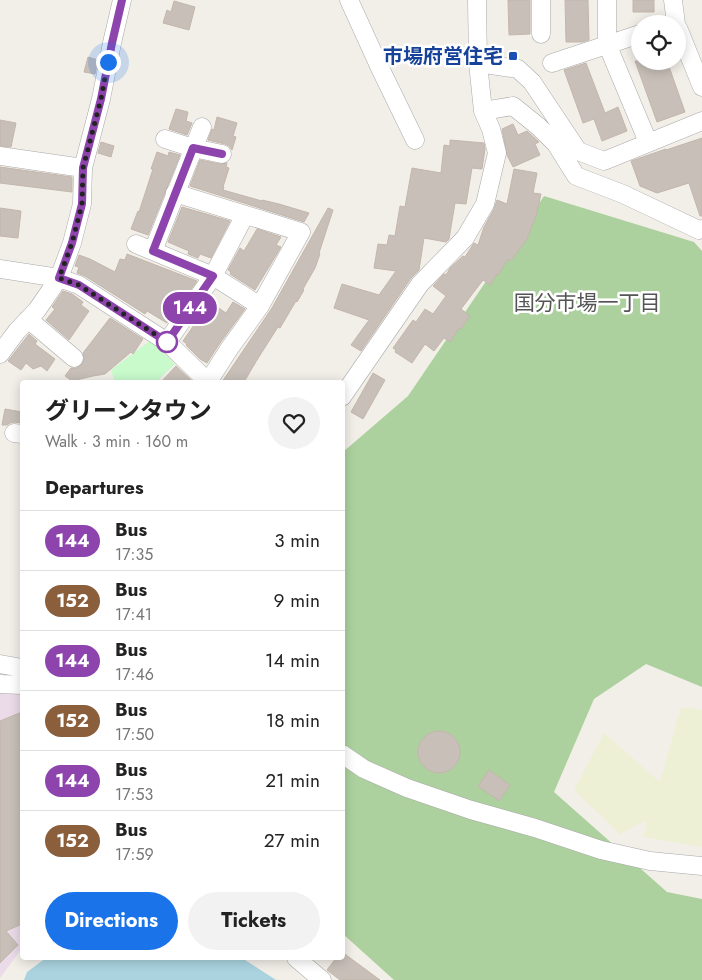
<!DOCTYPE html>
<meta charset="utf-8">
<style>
body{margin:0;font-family:Jost,"Noto Sans JP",sans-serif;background:#f2f2f2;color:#222;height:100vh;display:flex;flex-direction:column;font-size:19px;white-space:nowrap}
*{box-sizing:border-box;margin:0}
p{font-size:16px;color:#767676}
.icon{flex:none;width:28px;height:28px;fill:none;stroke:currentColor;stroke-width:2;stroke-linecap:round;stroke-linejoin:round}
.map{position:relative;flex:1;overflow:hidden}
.side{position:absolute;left:20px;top:380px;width:325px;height:580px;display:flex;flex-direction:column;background:#fff;border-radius:5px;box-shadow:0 2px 12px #0003}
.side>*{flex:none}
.badge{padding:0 10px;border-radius:16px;font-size:18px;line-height:32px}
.controls{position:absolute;left:631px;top:15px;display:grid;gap:10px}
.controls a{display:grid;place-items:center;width:55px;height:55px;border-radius:50%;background:#fff;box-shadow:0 2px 12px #0003;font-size:25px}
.you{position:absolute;width:25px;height:25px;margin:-12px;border:4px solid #fff;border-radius:50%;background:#1a73e8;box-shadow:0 0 0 8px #1a73e833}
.map>.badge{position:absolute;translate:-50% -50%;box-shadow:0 0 0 2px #fff}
h2{padding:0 25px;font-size:19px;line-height:45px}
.round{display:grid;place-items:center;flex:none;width:52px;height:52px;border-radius:26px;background:#f2f2f2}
.summary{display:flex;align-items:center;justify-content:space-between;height:85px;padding:0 25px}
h1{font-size:24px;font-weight:700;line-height:38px}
.button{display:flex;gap:10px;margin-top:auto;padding:10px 25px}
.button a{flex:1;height:58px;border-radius:30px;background:#1a73e8;color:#fff;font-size:20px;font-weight:700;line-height:58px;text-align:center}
.button a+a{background:#f2f2f2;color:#222}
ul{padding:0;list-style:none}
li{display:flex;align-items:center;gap:15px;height:60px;padding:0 25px;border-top:1px solid #e0e0e0}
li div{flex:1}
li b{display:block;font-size:19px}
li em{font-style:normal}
li .badge{min-width:55px;font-weight:700;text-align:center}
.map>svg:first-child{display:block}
</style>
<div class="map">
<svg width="702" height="980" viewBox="0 0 702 980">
<rect width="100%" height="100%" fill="#f2efe9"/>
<path fill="#ebdbe8" d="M0 692 22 693V948L0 978Z"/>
<path fill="#eef0d5" d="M681 707 702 710V847L643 837 647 820 620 834 574 790 604 733 660 782Z"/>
<path fill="#add19e" d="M544 196 694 242 702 251V687L646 664 594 699 554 792 667 892 702 899V980H394L343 934V452L408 396Z"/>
<path fill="#c8facc" d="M151 340 175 364 159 379 161 382H115L111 370Z"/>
<path fill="#aad3df" d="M46 958H242L276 980H24L27 972Z"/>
<path fill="#c7bfb8" stroke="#c4b6ab" d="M508 0H530V34L509 35Z
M565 0H588L589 40 582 42H566Z
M633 0H654V12H633Z
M174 1 195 7 189 30 163 23 167 10 171 12Z
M88 57 98 60 95 74 84 72Z
M635 61H667L685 112 657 122Z
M586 63 605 113 618 107 627 131 602 141 594 119 583 123 564 70Z
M176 109 188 112 186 121 192 123 187 135 169 129Z
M217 117 237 123 233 136 236 137 232 150 229 146 225 144 208 140 212 129 214 130Z
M0 120 16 123 11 147 0 146Z
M513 124 518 135 527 131 539 142 535 144 540 155 513 167 507 155 502 129Z
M702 138V216H700L689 183 657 193 640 186 631 161 666 149V150Z
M450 140 484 143 485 149 482 169 472 168 466 204 455 203 449 239 446 242 424 238 419 270 411 278 361 351 351 345 369 320 334 308 342 284 379 295 396 271 374 268 378 244 387 245 389 235 395 236 400 206 405 207 412 168 441 173 444 145 450 146Z
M101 142 114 146 111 157 98 153Z
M157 152 168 156 169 152 180 155 148 235 131 229 138 211 139 212 153 169H151Z
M200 160 220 164 227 163 226 167 229 168 223 187H224L223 190 262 201V200L279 204 309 213 304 222 190 186Z
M0 167 72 177V192L0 183Z
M514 169 537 173 533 193 541 194 536 216 527 239 511 261 508 259 498 275 497 274 490 285 483 280 461 309 470 316 461 329 459 328 450 342 444 338 434 351 425 344 412 363 395 352 396 350 393 348 413 320 416 322 425 309 433 314 446 296 433 286 444 274 446 275 450 268 463 256 465 257 474 243 478 245 484 227 494 209 497 200 507 204Z
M182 207 230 221 211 258 200 254 198 258 188 254 189 251 168 242Z
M0 208 21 211 18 238 0 236Z
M328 208 333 210 319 253 320 254 315 268 303 289 304 290 297 302 296 301 280 328 278 327 269 341 257 360 244 382H222L272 308Z
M257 229 281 237 276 245 281 247 255 290 230 274 231 272 228 270 240 248 244 251Z
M127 254 197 281 167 323 147 311 145 314 85 276 77 273 79 267 75 266 79 255 90 259 115 272 120 259 125 260Z
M63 291 72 294 83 302 81 305 89 311 69 340 46 320 55 309 52 307Z
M210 302 226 313 233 302 245 309 220 343 207 363 200 359 186 345 187 344 183 341Z
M110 318 143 339 133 354 131 352 105 374 93 376 72 381 65 376 71 368H77L82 364 84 359 83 353Z
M29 334 37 341 35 344 55 359 47 371 41 366 33 369 26 363 21 370 8 361Z
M176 366 193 382H161Z
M373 373 385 380 363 419 351 412Z
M5 409 22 412V423L15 422 10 423 7 425H2Z
M22 712V924L6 931 18 945 0 963V721Z
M418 752a21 21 0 1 1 42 0a21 21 0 1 1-42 0Z
M489 770 510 785 499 801 478 786Z
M342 952 380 980H340L327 970 336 958H342Z"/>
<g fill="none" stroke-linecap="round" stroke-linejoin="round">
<defs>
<path id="minor" d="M349 0 380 68 415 140
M607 0V44L648 142
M673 0 676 24
M678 28 702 87
M541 34V0
M478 63 518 69 532 82 578 151 604 161 702 121
M552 63 640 34
M483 111 513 106 539 127 556 144 576 176 623 194 699 230 702 229
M165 139 193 148 222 154
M0 156 83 168
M175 193 301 232 260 306 229 349 208 382
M136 244 213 276 260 306
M153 251 202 127
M0 269 59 278 79 285 167 342 208 382
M28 319 74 358
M167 342 213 276 245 215
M0 354 17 331 37 310 59 278 72 243 82 204 83 168 101 99 112 43 122 0
M342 397 420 284 465 238 485 204 497 153 491 129 483 111 478 63 477 0
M14 433 22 434
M0 664 22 668
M0 684 22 685
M342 754 364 769 407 788 471 810 535 828 601 850 650 861 702 866
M296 958 322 980"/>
</defs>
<use href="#minor" stroke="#a9a9a9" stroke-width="19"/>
<use href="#minor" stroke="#fff" stroke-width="18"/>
</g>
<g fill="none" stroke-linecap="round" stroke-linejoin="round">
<defs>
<path id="line" d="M122 0 112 43 101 99 83 168 82 204 72 243 59 278 79 285 167 342 213 276 153 251 193 148 222 154"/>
</defs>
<use href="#line" stroke="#fff" stroke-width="11"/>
<use href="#line" stroke="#8e44ad" stroke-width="8"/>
<path stroke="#222" stroke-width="5" stroke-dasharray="0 9" d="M108 62 101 99 83 168 82 204 72 243 59 278 79 285 167 342"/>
</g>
<rect fill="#1a4fb4" stroke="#fff" stroke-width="2" x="508" y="51" width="10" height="10" rx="2.5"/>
<circle fill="#fff" stroke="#8e44ad" stroke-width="2.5" cx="167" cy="342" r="10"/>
<g text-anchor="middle" stroke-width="5" stroke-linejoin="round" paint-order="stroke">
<g font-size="20" font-weight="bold" fill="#164399" stroke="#fff" text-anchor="end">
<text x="503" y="63">市場府営住宅</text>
</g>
<g font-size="21" fill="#555" stroke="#fff">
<text x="587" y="310">国分市場一丁目</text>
</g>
</g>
</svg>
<div class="controls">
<a><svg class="icon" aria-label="locate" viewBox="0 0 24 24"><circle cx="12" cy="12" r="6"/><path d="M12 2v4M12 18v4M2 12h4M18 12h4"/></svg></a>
</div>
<div class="you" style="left:108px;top:62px"></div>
<b class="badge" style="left:190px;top:308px;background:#8e44ad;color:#fff">144</b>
<section class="side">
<div class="summary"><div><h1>グリーンタウン</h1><p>Walk · 3 min · 160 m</p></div><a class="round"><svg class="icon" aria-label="heart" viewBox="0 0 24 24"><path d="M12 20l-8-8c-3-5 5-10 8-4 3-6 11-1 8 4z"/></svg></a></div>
<h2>Departures</h2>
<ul>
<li><span class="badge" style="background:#8e44ad;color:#fff">144</span><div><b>Bus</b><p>17:35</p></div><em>3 min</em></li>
<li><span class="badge" style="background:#8b5e3c;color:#fff">152</span><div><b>Bus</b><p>17:41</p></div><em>9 min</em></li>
<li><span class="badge" style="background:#8e44ad;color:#fff">144</span><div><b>Bus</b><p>17:46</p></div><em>14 min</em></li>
<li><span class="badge" style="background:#8b5e3c;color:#fff">152</span><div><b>Bus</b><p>17:50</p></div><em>18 min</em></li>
<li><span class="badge" style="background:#8e44ad;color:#fff">144</span><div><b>Bus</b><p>17:53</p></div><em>21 min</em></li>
<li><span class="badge" style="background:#8b5e3c;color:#fff">152</span><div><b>Bus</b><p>17:59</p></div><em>27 min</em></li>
</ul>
<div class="button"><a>Directions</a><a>Tickets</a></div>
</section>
</div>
